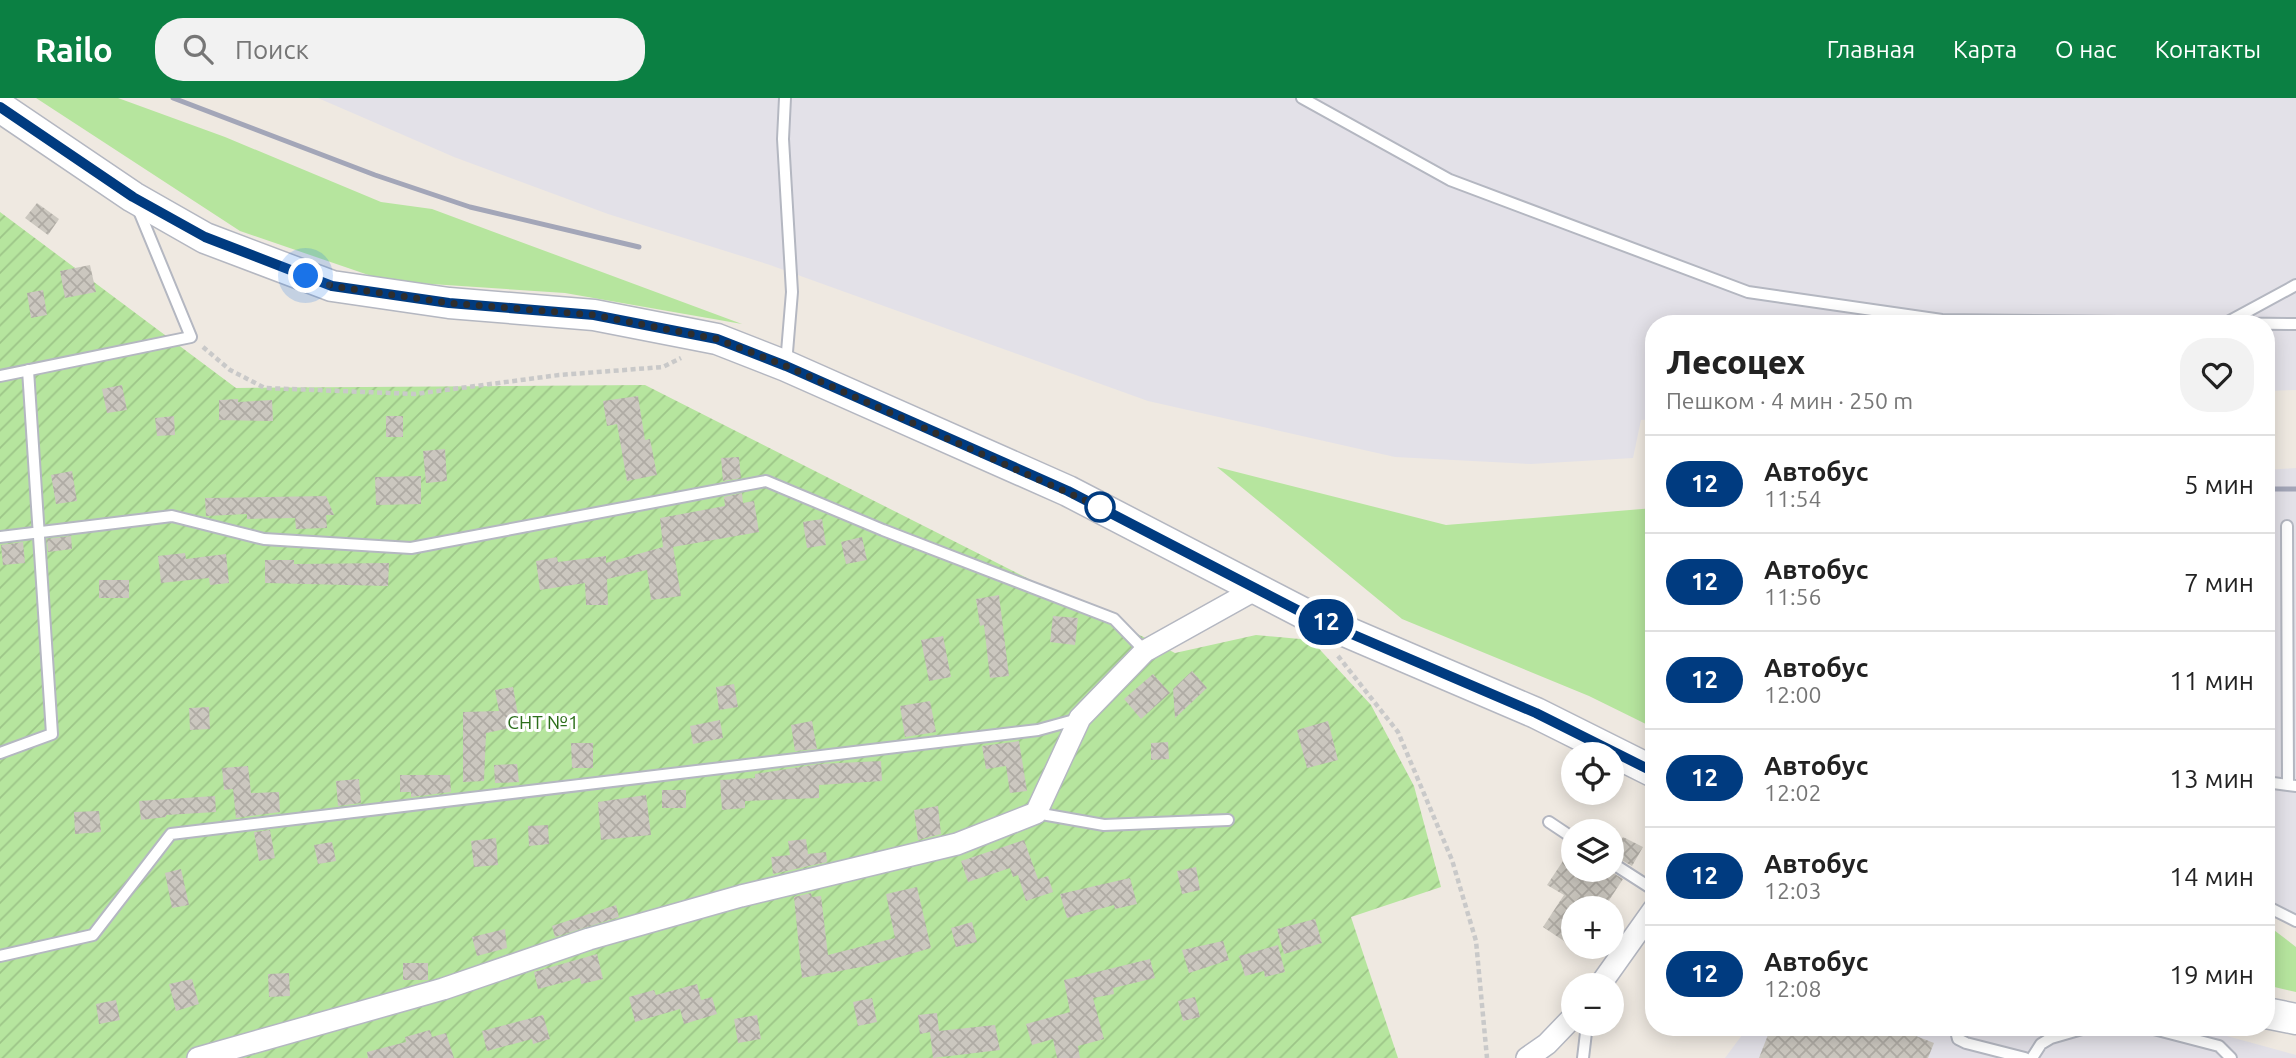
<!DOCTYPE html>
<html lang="ru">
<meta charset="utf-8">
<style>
body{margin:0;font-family:Ubuntu,sans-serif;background:#f2f2f2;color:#222;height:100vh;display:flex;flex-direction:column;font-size:26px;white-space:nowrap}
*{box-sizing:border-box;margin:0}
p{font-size:23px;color:#767676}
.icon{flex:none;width:38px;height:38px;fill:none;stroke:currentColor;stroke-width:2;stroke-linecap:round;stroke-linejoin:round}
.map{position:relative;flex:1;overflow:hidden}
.details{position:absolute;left:1645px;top:217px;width:630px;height:721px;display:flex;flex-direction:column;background:#fff;border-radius:28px;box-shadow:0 4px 18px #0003}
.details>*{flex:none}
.badge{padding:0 14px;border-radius:23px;font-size:24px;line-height:46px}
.controls{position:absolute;left:1561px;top:644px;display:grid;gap:14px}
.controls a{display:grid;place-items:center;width:63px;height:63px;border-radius:50%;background:#fff;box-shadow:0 4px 18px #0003;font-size:35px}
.you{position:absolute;width:35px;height:35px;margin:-18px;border:5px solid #fff;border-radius:50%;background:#1a73e8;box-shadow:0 0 0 10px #1a73e833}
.map>.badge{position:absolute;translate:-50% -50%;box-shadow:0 0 0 4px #fff}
.round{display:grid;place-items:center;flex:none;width:74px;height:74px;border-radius:28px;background:#f2f2f2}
.headline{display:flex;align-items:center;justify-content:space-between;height:119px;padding:0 21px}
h1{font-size:33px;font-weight:800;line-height:52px}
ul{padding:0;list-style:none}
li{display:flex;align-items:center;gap:21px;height:98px;padding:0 21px;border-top:2px solid #e0e0e0}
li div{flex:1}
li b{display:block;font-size:26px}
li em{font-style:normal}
li .badge{min-width:77px;font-weight:700;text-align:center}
header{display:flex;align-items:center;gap:42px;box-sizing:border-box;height:98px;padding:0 35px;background:#0b8043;color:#fff}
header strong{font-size:33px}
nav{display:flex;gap:38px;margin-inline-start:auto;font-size:24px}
.search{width:490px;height:63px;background:#f2f2f2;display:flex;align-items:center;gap:18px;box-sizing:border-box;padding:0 24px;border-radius:28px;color:#767676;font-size:26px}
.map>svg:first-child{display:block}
</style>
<header>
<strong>Railo</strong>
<div class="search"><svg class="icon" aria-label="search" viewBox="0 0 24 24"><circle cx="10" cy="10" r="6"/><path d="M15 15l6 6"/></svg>Поиск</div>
<nav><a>Главная</a><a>Карта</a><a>О нас</a><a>Контакты</a></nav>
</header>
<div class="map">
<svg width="2296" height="960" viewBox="0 0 2296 960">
<defs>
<pattern id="garden-furrows" width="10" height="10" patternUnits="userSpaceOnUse" patternTransform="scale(1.75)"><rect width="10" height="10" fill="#b6e59e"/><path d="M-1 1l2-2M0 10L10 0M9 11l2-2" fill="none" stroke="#9dc588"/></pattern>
<pattern id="building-cross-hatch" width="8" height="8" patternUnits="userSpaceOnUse" patternTransform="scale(1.75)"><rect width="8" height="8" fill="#cbc7bf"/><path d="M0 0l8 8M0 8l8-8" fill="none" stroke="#afaba4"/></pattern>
</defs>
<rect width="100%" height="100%" fill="#efe9e1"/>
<path fill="#e3e1e8" d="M318 0H2296V292L2266 293V226H1654V321L1641 322 1633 360 1531 366 1395 359 1148 303 770 167 608 116 454 59Z
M2296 370V825L2266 810V372Z
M1748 929H2194L2296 957V960H1725Z"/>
<path fill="#b6e59e" d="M36 0H118L225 39 381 104 432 111 742 226 565 195 386 183 240 133Z
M1217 369 1446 427 1654 410V630L1589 598 1402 521Z
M2266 826 2296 849V894L2266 887Z"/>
<path fill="url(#garden-furrows)" d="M0 114 236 290 645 287 1175 555 1256 537 1311 542 1371 607 1414 688 1441 789 1351 819 1398 960H0Z"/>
<path fill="url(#building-cross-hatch)" d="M37 105 59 121 48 137 25 120Z
M90 167 96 194 65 200 60 173Z
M43 192 47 217 31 220 27 195Z
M122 287 127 312 107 315 102 291Z
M638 298 645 342 650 341 657 377 627 383 617 326 607 328 603 303Z
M238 301V304L272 302 273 323 219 322V302Z
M174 318 175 337 157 338 155 320Z
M386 318H403V339H386Z
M445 351 447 383 426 385 423 353Z
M739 359 741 380 723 383 721 360Z
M72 373 77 403 56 406 51 377Z
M421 378V406L376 407 375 379Z
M742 395 743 405 754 403 759 434 673 449 681 498 651 502 647 472 607 481 608 507H586L585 485 540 492 536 463 557 459 558 464 606 458V465L663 449 660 420 725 408 724 399Z
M326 398 334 417H326L327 430 296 431 295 420 247 421V416L206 418 205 400Z
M822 421 826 447 807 450 803 424Z
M71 438 72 451 48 454 47 441Z
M862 439 867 462 846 466 841 444Z
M23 444 25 465 3 467 1 447Z
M185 455 186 461 226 456 229 485 210 487 209 480 161 485 158 458Z
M265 462H294V466L389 465 388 488 265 485Z
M99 482H129V500H99Z
M999 497 1009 578 990 580 984 527 980 528 976 501Z
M1053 518 1078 520 1075 547 1050 544Z
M943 538 951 579 929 583 921 542Z
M1192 573 1207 590 1175 620 1173 591Z
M1153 576 1170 595 1141 621 1124 601Z
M734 586 738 609 719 612 716 589Z
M513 589 520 628 486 635 484 683 463 684V614L499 613 495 592Z
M930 603 936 634 905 639 900 608Z
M209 609 210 631 190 632 189 610Z
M720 622 723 640 693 646 690 628Z
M812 623 817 651 795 653 791 627Z
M1328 623 1338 662 1307 670 1297 632Z
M1019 643 1027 693 1010 695 1006 668 986 671 982 648Z
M1168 644 1169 661 1151 662V645Z
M571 645H593V670H572Z
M881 663 882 683 819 687V700L745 703V710L722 712 720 682 755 680V676L819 666Z
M517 666 519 684 495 685 494 667Z
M248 668 251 695 279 694 280 714 236 720 233 691 224 692 222 670Z
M400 677H450L451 694 411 699V694H400Z
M359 681 361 705 338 708 336 683Z
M662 692H686V710H662Z
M646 697 651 737 601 742 598 704Z
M215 698 216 714 166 717V719L141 722 139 703Z
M938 708 941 736 918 742 914 712Z
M99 713 101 734 75 736 74 714Z
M548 727 549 746 529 748 528 728Z
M270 732 275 760 259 763 254 734Z
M1623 739 1643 749 1632 768 1613 757Z
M496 740 498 767 474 769 471 743Z
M806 741 808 756 826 754 827 764 773 776 771 759 790 757 788 743Z
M1024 742 1038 781 1048 778 1053 794 1026 803 1018 777 1013 779 1010 770 968 784 961 763Z
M332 744 336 763 318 766 314 747Z
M1573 748V772H1608L1623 781 1604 810H1573V849L1543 829 1564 797 1547 787Z
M1196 769 1200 792 1182 796 1177 773Z
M181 771 189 807 172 810 165 775Z
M1130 780 1137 806 1115 811 1114 807 1067 820 1060 796Z
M917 789 931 850 872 867 802 880 794 799 811 795 812 799 821 798 828 857 895 840 886 796Z
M616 807 619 819 555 839 552 828Z
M1315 821 1322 845 1284 856 1277 831Z
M972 824 977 844 956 849 951 830Z
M505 831 507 850 477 858 472 839Z
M1223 843 1229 862 1189 875 1182 852Z
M1278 847 1285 874 1265 879 1264 873 1245 878 1239 858Z
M597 856 603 881 581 886 580 880 538 891 534 874Z
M1150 861 1155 880 1113 890 1114 896 1093 900 1104 941 1078 948 1080 960H1057L1053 941 1032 947 1026 926 1070 914 1064 882Z
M403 865H428V882H403Z
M289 875 290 898 269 899 268 876Z
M192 881 199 906 176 913 169 886Z
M697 886 701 902 712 899 717 916 684 926 680 911 635 924 629 899 654 892 656 897Z
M1195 899 1200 919 1183 923 1178 903Z
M872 900 877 924 858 928 853 904Z
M116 902 120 922 99 926 96 906Z
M937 915 939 933 995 927 1000 952 933 960 930 934 920 936 918 917Z
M543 917 550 941 533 946 532 941 487 953 482 933Z
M757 917 761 941 738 945 734 921Z
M1771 929H1893L1934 945 1928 960H1759Z
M430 932 432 939 446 935 454 960H368L367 954 406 944 405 939Z"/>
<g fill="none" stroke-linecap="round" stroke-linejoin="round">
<defs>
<path id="lane" d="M785 0 783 41 792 194 786 266
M1302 0 1450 82 1748 194 1942 222 2296 226
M2228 224 2296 187
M0 278 191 239 137 108
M2287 428 2288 687 2296 688
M0 439 172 418 264 441 411 450 766 383 883 432 1114 521 1145 553
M0 655 52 636 28 272
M2266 684 2288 687
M1036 715 1104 727 1228 722
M1549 724 1573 740
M1612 765 1654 792
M2266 808 2296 823
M0 858 93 837 171 736 1038 632 1078 621
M1955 929 1958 941 1966 945 2025 960
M2146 929 2219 948 2231 960
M1583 960 1587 926
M2032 960 2041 946 2051 940 2089 929"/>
<path id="street" d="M1600 887 1654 811
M198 960 443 891 589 841 741 798 957 746 1036 715 1080 620 1145 553 1258 490
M1527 960 1547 946 1573 919"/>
<path id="secondary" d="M0 9 133 99 205 140 332 188 449 205 594 217 717 241 786 268 1068 393 1305 516 1536 615 1654 674
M2266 915 2296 921"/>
</defs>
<use href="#lane" stroke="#b4b7c1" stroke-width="14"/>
<use href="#street" stroke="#b4b7c1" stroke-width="24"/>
<use href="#secondary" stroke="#b4b7c1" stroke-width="33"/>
<path stroke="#c9c9c9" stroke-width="4.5" stroke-dasharray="5 3.5" stroke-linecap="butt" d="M203 249 230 272 265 290 415 296 559 277 663 269 681 260
M1338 558 1398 634 1452 762 1476 843 1487 960"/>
<use href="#lane" stroke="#fff" stroke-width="10"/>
<use href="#street" stroke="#fff" stroke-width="21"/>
<use href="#secondary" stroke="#fff" stroke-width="30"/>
<path stroke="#a3a6b8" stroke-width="5" d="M173 0 375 77 470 109 639 149
M2266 391H2296"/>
</g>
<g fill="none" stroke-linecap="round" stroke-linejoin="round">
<defs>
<path id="line" d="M0 9 133 99 205 139 332 188 449 205 594 217 717 241 786 268 1068 393 1305 516 1536 615 1654 674"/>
</defs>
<use href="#line" stroke="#fff" stroke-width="16"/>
<use href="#line" stroke="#003b80" stroke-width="10"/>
<path stroke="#2e2e2e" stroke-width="7" stroke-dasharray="0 12.6" d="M306 178 332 188 449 205 594 217 717 241 786 268 1100 409"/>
</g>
<circle fill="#fff" stroke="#003b80" stroke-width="3.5" cx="1100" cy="409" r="14"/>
<g text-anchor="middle" stroke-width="6" stroke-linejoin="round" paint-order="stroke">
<g font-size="19" fill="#2c6e1b" stroke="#fff">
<text x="543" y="631">СНТ №1</text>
</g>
</g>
</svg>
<div class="controls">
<a><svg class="icon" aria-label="locate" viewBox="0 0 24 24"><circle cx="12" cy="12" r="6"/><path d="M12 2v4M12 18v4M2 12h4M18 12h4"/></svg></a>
<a><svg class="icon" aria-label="layers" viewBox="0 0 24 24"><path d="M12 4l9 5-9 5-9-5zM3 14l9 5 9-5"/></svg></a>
<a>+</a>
<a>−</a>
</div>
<div class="you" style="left:306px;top:178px"></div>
<b class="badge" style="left:1326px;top:524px;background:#003b80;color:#fff">12</b>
<section class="details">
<div class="headline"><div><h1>Лесоцех</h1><p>Пешком · 4 мин · 250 m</p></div><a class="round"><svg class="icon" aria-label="heart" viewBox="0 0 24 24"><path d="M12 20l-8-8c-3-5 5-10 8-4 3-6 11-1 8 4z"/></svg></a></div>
<ul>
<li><span class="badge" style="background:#003b80;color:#fff">12</span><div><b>Автобус</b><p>11:54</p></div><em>5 мин</em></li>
<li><span class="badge" style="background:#003b80;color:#fff">12</span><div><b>Автобус</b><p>11:56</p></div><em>7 мин</em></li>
<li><span class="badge" style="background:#003b80;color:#fff">12</span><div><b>Автобус</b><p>12:00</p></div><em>11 мин</em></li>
<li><span class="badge" style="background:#003b80;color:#fff">12</span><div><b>Автобус</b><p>12:02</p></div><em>13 мин</em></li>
<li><span class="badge" style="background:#003b80;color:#fff">12</span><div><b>Автобус</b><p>12:03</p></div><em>14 мин</em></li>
<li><span class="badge" style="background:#003b80;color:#fff">12</span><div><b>Автобус</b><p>12:08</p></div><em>19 мин</em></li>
</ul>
</section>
</div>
